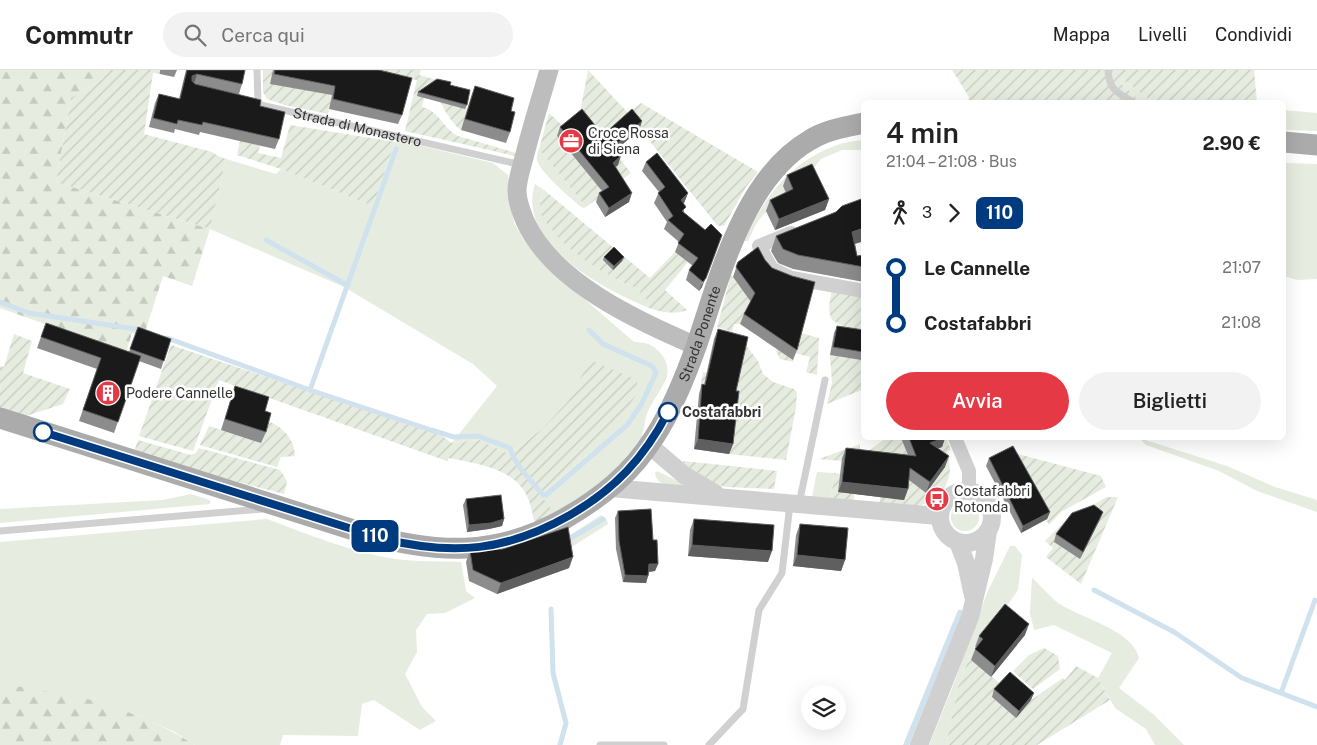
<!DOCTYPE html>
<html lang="it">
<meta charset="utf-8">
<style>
body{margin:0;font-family:"Public Sans",sans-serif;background:#f2f2f2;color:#222;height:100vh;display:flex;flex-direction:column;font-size:19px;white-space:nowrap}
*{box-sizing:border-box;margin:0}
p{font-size:16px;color:#767676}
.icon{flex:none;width:28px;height:28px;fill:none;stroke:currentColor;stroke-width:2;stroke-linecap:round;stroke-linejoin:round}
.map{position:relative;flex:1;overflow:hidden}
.details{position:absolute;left:861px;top:30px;width:425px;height:340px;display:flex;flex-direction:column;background:#fff;border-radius:8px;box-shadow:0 5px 20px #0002}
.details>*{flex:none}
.badge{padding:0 10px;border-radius:8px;font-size:18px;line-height:32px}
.controls{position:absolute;left:801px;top:615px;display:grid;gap:10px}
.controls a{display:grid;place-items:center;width:45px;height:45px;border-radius:50%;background:#fff;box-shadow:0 5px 20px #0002;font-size:25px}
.map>.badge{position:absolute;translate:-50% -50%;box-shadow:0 0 0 2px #fff}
.legs{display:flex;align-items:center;gap:8px;height:55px;padding:0 25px;font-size:16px}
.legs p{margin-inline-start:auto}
.headline{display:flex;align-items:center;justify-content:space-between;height:85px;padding:0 25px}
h1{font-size:28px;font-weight:600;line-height:38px}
.action{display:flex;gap:10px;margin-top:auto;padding:10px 25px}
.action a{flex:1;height:58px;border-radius:30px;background:#e63946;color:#fff;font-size:20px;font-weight:600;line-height:58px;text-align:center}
.action a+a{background:#f2f2f2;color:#222}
ul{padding:0 25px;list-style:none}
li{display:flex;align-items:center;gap:18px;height:55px;font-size:19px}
li i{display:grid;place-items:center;width:8px;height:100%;margin:0 6px;background:currentColor}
li i::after{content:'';width:12px;height:12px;margin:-6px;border:4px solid;border-radius:50%;background:#fff}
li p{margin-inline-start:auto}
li:first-child i{background:linear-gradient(#0000 50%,currentColor 0)}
li:last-child i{background:linear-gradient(currentColor 50%,#0000 0)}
header{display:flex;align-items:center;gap:30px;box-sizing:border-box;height:70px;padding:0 25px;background:#fff;border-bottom:1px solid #e0e0e0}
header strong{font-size:24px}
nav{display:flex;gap:28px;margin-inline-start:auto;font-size:18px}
.search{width:350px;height:45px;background:#f2f2f2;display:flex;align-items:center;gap:12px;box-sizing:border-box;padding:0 18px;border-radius:28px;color:#767676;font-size:19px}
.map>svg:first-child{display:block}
</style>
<header>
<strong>Commutr</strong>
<div class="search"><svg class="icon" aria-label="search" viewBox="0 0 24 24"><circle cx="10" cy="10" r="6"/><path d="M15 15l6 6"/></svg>Cerca qui</div>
<nav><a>Mappa</a><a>Livelli</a><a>Condividi</a></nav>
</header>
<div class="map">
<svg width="1317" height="675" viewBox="0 0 1317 675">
<defs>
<pattern id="forest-firs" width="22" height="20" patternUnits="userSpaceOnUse" patternTransform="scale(1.25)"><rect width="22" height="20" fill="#e6ecdf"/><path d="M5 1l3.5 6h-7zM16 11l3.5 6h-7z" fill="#c6cbc0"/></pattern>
<pattern id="garden-furrows" width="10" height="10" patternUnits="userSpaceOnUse" patternTransform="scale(1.25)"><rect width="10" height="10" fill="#e6ecdf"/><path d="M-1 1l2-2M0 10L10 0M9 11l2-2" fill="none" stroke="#c6cbc0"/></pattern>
</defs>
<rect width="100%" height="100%" fill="#fff"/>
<path fill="#e6ecdf" d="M1122 9 1153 32H1140L1133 24 1120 13Z
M1284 40 1317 43V61L1284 60Z
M864 70V80H842L821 89 808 105 783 116 789 130C762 143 761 143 748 171H744C765 126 790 92 837 75 845 72 855 71 864 70Z
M395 72 409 73 493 93 508 105 514 153 525 172 540 190 566 213 634 272C637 272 642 272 645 273 660 277 672 294 666 309 662 319 654 329 649 339 644 348 645 359 641 369L606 411 556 449 538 426 596 378 590 291 568 331 542 359 509 384 479 370 452 373 497 316 473 294 344 217 210 159 226 89 276 104 281 99 373 136Z
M539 79 586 137 583 138C573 131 539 101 537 90 536 87 538 82 539 79Z
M1284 93 1317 94V209L1297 210 1284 206Z
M535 114 544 120 540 131 597 198 620 211 641 220 650 231 647 237C603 219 516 173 535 114Z
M1139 368 1227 396 1275 417 1317 430V442L1257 421 1219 401 1146 375Z
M657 401 694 419C680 418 658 420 655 403Z
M817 402 834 403 831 430 812 427Z
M191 424 210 430V434L0 453V439L163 430Z
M951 447a14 14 0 1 1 28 0a14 14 0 1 1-28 0Z
M601 445 607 450 608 454 570 478 571 496 569 498 564 469Z
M267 449C307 464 354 483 396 489 417 492 439 491 461 492L466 521 475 528 445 543 427 544 416 560 417 582 405 604 422 637 436 651 420 660 374 630 362 634 358 666 283 665 280 675H195L173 661 138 646 75 626 16 617 0 612V472Z
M1010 476H1015L1022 485 1018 520 1001 545 973 578 958 617 946 675H929L953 616 987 523Z
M1032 508C1041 516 1049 526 1058 533 1080 548 1133 560 1139 588L1119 618 1153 644 1184 675H1155L1146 659 1115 638 1098 608 1112 583 1054 555 1034 560 1030 543Z
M953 552 958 557 911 675H903Z"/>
<path fill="url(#forest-firs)" d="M0 0H109L102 9 71 28 56 112 210 159 192 216 163 206 144 265 132 263 126 283 0 238Z
M0 612C25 619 50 621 75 626 117 636 159 652 195 675H0Z"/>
<path fill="url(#garden-furrows)" d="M109 0H160V4L153 3 144 64 212 82 218 86 226 89 210 159 56 112 71 28 102 9Z
M263 0H421L419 5 437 10 427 17 422 37C441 42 441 57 458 66L516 83 515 86 405 61 417 10 337 0 328 44 285 35 267 29 263 22Z
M588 0 628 43 641 33 758 102 746 117 724 156H719L717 155 628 44 602 67 631 103 586 137 539 79 549 43 566 59 557 66 596 113 579 48Z
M952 0H1254L1257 32H1153L1122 9 1120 13 1133 24 1140 32H968L969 27Z
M441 32 468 38 461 60C455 57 443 39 441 32Z
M290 55 395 72 373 136 281 99 237 85 240 71 260 75 258 83 281 88Z
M544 120 650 208 675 182 688 192 665 220 687 240C675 245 659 242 647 237L650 231 639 225 641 220C607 206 571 186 549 156 546 152 542 147 541 143 539 134 541 128 544 120Z
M731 205 752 232 740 254H734L732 262 717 257Z
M832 220 864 226V268L832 250C827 241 830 230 832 220Z
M790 260 819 268 817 305 806 302 810 287 795 283 793 292 780 289 776 281Z
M14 264 32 271 23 303 70 319 63 334 23 347 0 340V296L4 297Z
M864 270V319L827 334 832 313 830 285 860 290Z
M745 274 758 291 763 304 773 312 794 319 797 322 796 337 786 390 729 384 736 331 699 324 703 302 706 303Z
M171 275 442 366 452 373 479 370 509 384 542 359 568 331 590 290 637 310 638 322 618 353 596 378 538 426 547 432 556 449 536 457C533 447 531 434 526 424 512 397 473 393 448 388L447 391 219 310 193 381 139 366Z
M262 349C280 355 294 365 295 386L281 387 277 397 200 375 209 356 221 360Z
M886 368H901L910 389 866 383Z
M938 368H946L951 380 947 382C949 390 951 398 949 406 945 425 927 437 908 437 898 437 889 435 880 434V427L907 409Z
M138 370 191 385 196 383 199 378 280 400 287 411 284 424 188 399 134 382Z
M860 374V390L843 388 842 391 819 389Z
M1010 382 1101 406 1106 417 1061 442 1049 455Z
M683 391 777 401 774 419 726 417 710 413 683 395Z
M834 403 841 404 854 424V431L831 430Z
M1107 427H1118L1081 514 1046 487 1053 478 1045 471 1067 449Z
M975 577 979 580 971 590 1002 615 1016 648 1031 630 1063 608 1065 610 1076 596 1098 608 1110 630 1037 675H946L958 617 973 578Z
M1044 578 1058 586 1060 599 1033 619 1013 601 1029 585Z"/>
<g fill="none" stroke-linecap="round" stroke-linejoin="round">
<path stroke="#cfe2ee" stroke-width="5" d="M266 170 347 215
M0 232 29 243 142 260
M167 268 310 320 431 360 454 367 478 366 510 378C515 396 532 411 543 425H546L627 355 641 335 656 303 652 296 603 274 589 260
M310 320 396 79
M569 469 603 449
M1094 520 1174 562 1242 608 1317 637
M551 539 553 603 566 653 560 675
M1281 623 1315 530
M906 675 960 542"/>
<g stroke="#d0d0d0" stroke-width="7">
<path d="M257 0 258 34"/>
<path d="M1108 0C1109 20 1117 22 1133 32"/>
<path id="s1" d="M252 33 522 95"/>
<path d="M799 434 825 310"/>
<path d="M0 461 262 439"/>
<path d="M600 675H664"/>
<path d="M709 675 743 639 759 540 782 503 790 434"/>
</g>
<path stroke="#d0d0d0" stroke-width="14" d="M791 163 759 176 772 199 779 202 792 208 864 221
M955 368 969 401V421"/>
<path stroke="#d0d0d0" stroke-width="18" d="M649 375 684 405 716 424
M610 418 939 446
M940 447a26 26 0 1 1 52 0a26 26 0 1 1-52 0Z
M958 472 966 493 973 526
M919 675 970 547 984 489 988 461"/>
<path stroke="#bdbdbd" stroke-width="19" d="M549 0C541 28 532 56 525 84 522 96 517 109 517 121 517 131 521 141 525 151 553 213 637 250 696 276"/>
<g stroke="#ababab" stroke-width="21">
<path d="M1284 72 1317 75"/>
<path id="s2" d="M0 348 363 463C435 484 497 487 564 449 602 427 631 404 655 366 673 338 686 305 697 274 720 206 744 108 810 70 826 60 845 57 864 53"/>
</g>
</g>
<path fill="#8c8c8c" d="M160 0H177L174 7 160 4Z
M186 0H245L242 14 239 24 260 36 279 69 275 79 200 62 199 65 175 59 174 63 149 57 155 33 159 24 179 29Z
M273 0H379L402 45 398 54 329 39 332 25 270 14Z
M450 15 467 35 465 39 417 26 418 22Z
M475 16 511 41 510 62 506 73 461 60 471 27Z
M642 51 639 60 616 80 618 95 615 97 629 132 605 147 596 132 599 123 602 121 557 66 560 57 603 65Z
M646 92 688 123 684 133V143L705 160 702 217 699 221 686 210 689 200 693 196 675 182 679 172 664 159 667 152 654 133 659 122 642 101Z
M787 105 829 129 825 140 775 160 766 141 770 130 786 123 783 116Z
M836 142 864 171 855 174 857 186 864 197V212L793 199 778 193 771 181 776 166Z
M604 187H624L622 191 613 200 603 190Z
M765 190 772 198 792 206 797 280 793 290 740 254 744 244 751 232 733 207 738 192Z
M46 253 129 282 138 257 171 269 161 299 139 291 114 363 79 351 97 299 37 278Z
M837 256 863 282 861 290 830 285 834 263Z
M718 259 736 321 733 374 729 384 694 379 699 324 702 314 704 315 714 269Z
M235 316 265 341 266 362 261 373 221 360Z
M901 368H945L942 377 938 378 945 397 926 423 909 410 908 419 904 430 838 422 842 388 846 378 908 385Z
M989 388 1050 442 1047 449 1021 463 986 396Z
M466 429 504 449 502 456 489 459 467 462 463 435Z
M618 441 653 470 658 494 655 501 649 502 648 506 646 513 623 512 616 479 615 448Z
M694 449 768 492 688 486 690 460Z
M1100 449 1080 489 1054 472 1056 464Z
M800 454 845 490 841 501 793 496 796 465Z
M470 481 569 498 497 524 469 511 466 492Z
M1025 565 991 607 971 590 976 577H975L979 566Z
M994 619 1031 630 1016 648 992 627Z"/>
<path fill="#5f5f5f" d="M197 4 194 14 189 16 192 6Z
M642 51 639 60 610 85 613 77Z
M621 86 618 95 610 102 613 93Z
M632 123 629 132 605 147 609 138Z
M688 123 684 133 678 139 681 130Z
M829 129 825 140 775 160 779 149Z
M864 158V171L847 176 852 162Z
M722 165 702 217 699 221 703 212Z
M624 187 622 191 613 200 614 196Z
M944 368H945L942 377 926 383 930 373Z
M698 369 733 374 729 384 694 379Z
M949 386 945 397 926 423 930 412Z
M842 412 908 419 904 430 838 422Z
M1050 442 1047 449 1021 463 1023 456Z
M1103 442 1100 449 1080 489 1083 482Z
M504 449 502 456 489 459 467 462 469 455Z
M692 475 772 481 768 492 688 486Z
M797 485 845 490 841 501 793 496Z
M573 487 569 498 497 524 501 513Z
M649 494H658L655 501 647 502Z
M625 505 648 506 646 513 623 512Z
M1029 554 1025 565 991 607 995 596Z
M1034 623 1031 630 1016 648 1019 641Z"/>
<path fill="#1a1a1a" stroke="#5f5f5f" d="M187 0H245L242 14 197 4 192 6V11L195 14 261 30 260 36 285 42 279 69 203 52 202 55 178 50 177 54 153 48 159 24 180 29Z
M275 0H379L412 8 402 45 333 29 335 16 274 4Z
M437 9 451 12 450 15 470 20 467 35 418 22Z
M475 16 514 28 511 41 515 42 510 62 465 49Z
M582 39 603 65 632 39 642 51 613 77 621 86 613 93 632 123 609 138 599 123 609 117 560 57Z
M657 83 688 123 681 130 686 137 682 141 705 160 711 154 722 165 706 208 703 212 689 200 698 188 678 173 684 164 668 150 673 146 658 123 665 117 646 92Z
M812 94 829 129 779 149 770 130 793 119 787 105Z
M864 128V158L852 162 857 186 864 185V197L798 185 783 179 776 166 836 142 842 136Z
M614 177 624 187 614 196 604 187Z
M758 177 765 190 772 198 792 206 815 212 797 280 744 244 755 223 736 197 738 192Z
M46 253 141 286 118 352 83 340 101 288 41 267Z
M837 256 864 260 863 282 833 277Z
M138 257 171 269 164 291 130 279Z
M718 259 748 267 736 321H739L733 374 698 369 702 314 705 315Z
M235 316 269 327 265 341 271 343 266 362 225 349Z
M909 368H944L930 373 949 386 930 412 910 398 908 419 842 412 846 378 916 386Z
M1013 376 1050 442 1023 456 989 388Z
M501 425 504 449 491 453 469 455 466 429Z
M1094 435 1103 442 1083 482 1056 464 1072 443Z
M651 439 653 470H657L658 494H649L648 506 625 505 619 471 618 441Z
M694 449 774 455 772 481 692 475Z
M800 454 848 458 845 490 797 485Z
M568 457 573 487 501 513 473 500 470 481 503 479Z
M1005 534 1029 554 995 596 975 579 983 569 979 566Z
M1010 602 1034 623 1019 641 994 619Z"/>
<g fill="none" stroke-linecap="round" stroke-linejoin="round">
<defs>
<path id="line-1" d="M43 362 384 469C454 486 507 481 570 445 615 419 644 388 668 342"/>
</defs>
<use href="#line-1" stroke="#fff" stroke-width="11"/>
<use href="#line-1" stroke="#003b80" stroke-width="8"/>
</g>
<defs>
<symbol id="office-disc" viewBox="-11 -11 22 22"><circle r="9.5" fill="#e63946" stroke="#fff"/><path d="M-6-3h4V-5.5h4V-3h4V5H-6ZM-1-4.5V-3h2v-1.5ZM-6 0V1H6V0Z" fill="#fff"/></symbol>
<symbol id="building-disc" viewBox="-11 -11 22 22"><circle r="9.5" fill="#e63946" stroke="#fff"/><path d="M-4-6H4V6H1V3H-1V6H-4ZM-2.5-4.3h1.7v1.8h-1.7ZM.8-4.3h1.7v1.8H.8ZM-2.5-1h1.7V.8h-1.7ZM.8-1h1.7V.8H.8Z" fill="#fff"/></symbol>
<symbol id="bus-disc" viewBox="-11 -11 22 22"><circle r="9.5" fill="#e63946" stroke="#fff"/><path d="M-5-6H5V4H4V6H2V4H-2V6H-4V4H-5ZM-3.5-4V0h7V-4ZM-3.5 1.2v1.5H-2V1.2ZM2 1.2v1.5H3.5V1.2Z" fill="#fff"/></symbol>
</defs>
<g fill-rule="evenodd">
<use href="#office-disc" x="557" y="57" width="28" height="28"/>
<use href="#building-disc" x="94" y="309" width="28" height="28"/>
<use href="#bus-disc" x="923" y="415" width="28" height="28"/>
</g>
<g fill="#fff" stroke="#003b80" stroke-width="2.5">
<circle cx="668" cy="342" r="9"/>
<circle cx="43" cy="362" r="9"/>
</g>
<g text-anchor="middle" stroke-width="5" stroke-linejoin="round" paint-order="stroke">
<g font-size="14" fill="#333" stroke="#fff">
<text dy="5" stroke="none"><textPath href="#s1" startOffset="108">Strada di Monastero</textPath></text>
<text dy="5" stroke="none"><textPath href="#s2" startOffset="825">Strada Ponente</textPath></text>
</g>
<g font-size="14" fill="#333" stroke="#fff" text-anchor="start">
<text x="588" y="68">Croce Rossa<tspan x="588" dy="16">di Siena</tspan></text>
<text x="126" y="328">Podere Cannelle</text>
<text x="954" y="426">Costafabbri<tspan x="954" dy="16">Rotonda</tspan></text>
</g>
<g font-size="14" font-weight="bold" fill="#333" stroke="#fff" text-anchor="start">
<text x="682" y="347">Costafabbri</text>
</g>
</g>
</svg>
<div class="controls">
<a><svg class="icon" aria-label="layers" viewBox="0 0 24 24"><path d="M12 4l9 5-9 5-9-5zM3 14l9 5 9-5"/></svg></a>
</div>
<b class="badge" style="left:375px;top:466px;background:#003b80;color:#fff">110</b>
<section class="details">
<div class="headline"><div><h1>4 min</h1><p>21:04 – 21:08 · Bus</p></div><b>2.90 €</b></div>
<div class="legs"><svg class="icon" aria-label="walk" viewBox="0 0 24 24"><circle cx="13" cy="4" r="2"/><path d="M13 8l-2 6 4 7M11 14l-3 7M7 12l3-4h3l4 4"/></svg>3<svg class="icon" aria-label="forward" viewBox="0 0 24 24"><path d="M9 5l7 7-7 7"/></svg><b class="badge" style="background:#003b80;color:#fff">110</b></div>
<ul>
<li><i style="color:#003b80"></i><b>Le Cannelle</b><p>21:07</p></li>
<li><i style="color:#003b80"></i><b>Costafabbri</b><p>21:08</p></li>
</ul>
<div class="action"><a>Avvia</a><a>Biglietti</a></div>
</section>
</div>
